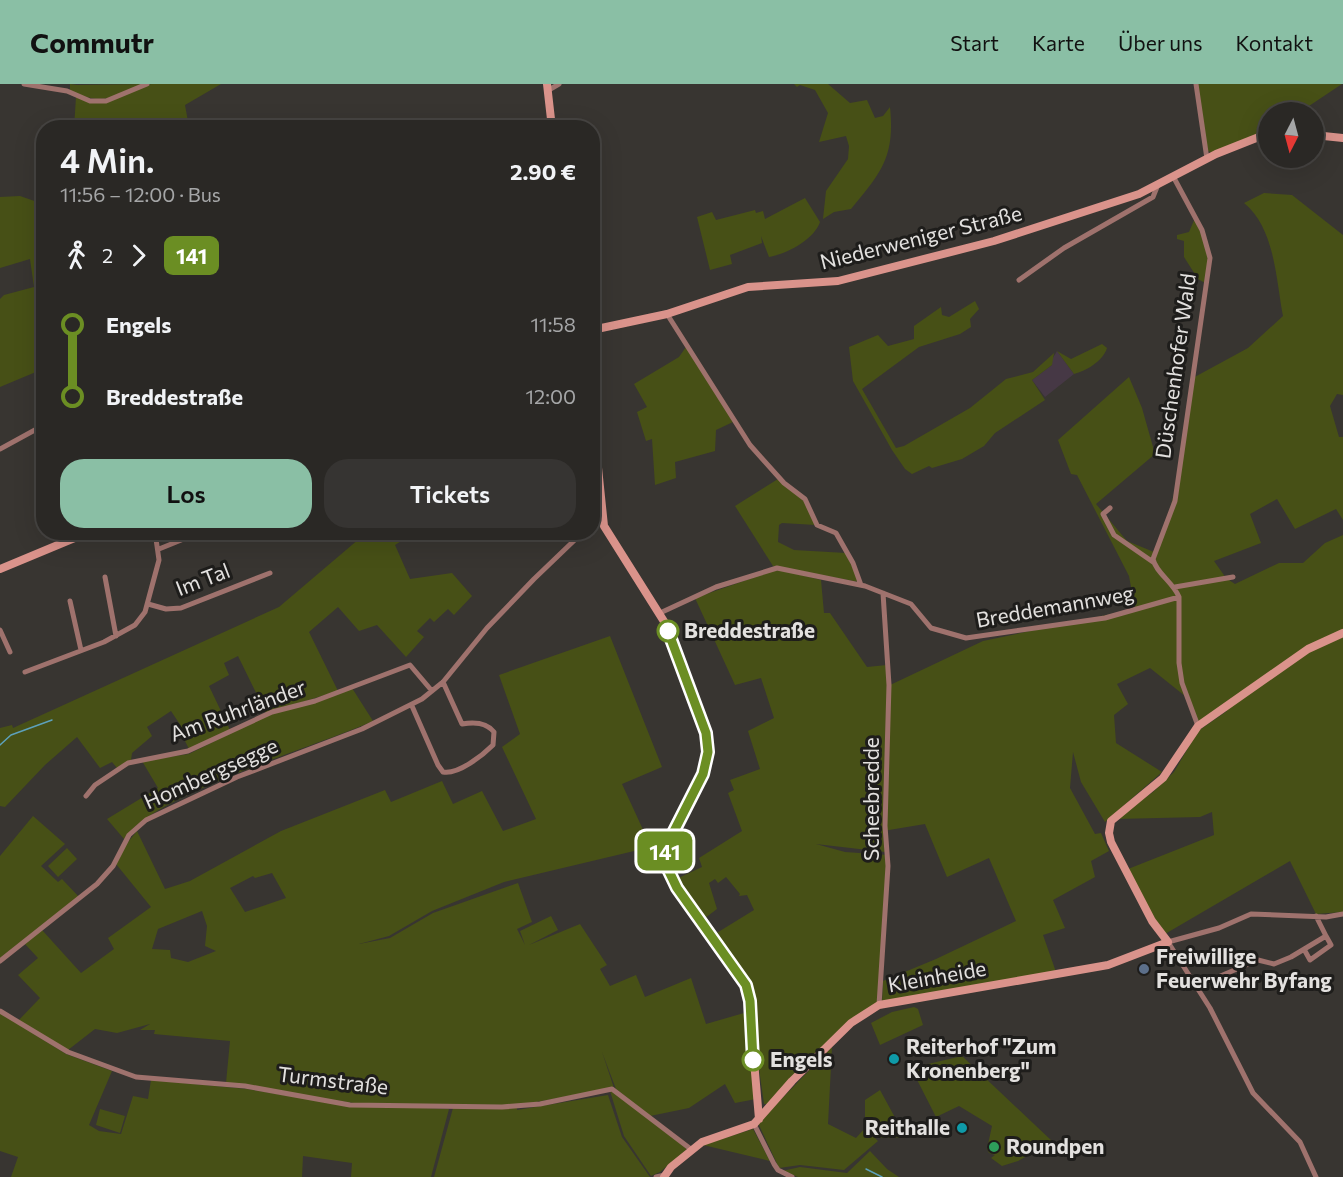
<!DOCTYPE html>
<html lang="de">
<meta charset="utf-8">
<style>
body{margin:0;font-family:Commissioner,sans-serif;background:#363432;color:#f1f3f6;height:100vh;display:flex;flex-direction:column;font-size:22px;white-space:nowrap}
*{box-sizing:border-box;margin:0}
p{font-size:20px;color:#a5a6a7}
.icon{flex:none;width:33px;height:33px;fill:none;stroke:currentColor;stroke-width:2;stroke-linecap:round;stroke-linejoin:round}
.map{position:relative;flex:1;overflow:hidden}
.side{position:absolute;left:36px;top:36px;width:564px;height:420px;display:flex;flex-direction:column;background:#2a2825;border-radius:24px;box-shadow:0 6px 24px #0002,0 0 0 2px #464442}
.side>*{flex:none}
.badge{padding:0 12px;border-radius:9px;font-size:21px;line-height:39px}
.needle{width:39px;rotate:186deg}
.buttons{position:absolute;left:1258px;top:18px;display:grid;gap:12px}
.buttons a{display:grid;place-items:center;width:66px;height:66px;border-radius:50%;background:#2a2825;box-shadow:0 6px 24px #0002,0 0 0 2px #464442;font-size:30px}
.map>.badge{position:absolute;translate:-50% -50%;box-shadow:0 0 0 3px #fff}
.legs{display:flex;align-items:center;gap:9px;height:66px;padding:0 24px;font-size:20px}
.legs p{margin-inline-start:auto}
.summary{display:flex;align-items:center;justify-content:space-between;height:102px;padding:0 24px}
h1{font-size:33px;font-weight:600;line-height:45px}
.primary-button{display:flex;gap:12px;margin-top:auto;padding:12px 24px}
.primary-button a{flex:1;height:69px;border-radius:24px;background:#8abfa5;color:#111;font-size:24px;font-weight:600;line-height:69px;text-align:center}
.primary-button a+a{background:#363432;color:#f1f3f6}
ul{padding:0 24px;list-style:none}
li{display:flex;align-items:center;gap:21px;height:72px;font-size:22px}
li i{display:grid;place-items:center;width:9px;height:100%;margin:0 8px;background:currentColor}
li i::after{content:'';width:15px;height:15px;margin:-8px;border:4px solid;border-radius:50%;background:#2a2825}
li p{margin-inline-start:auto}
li:first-child i{background:linear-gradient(#0000 50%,currentColor 0)}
li:last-child i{background:linear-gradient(currentColor 50%,#0000 0)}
header{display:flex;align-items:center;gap:36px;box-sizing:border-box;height:84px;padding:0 30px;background:#8abfa5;color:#111}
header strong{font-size:28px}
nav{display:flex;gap:33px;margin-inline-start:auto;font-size:21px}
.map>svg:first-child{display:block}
</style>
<header>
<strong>Commutr</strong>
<nav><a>Start</a><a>Karte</a><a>Über uns</a><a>Kontakt</a></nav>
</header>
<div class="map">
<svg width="1343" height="1093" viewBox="0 0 1343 1093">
<rect width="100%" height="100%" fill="#383531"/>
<path fill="#463845" d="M1057 267 1074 290 1045 313 1032 296 1052 281 1050 279Z"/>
<path fill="#475016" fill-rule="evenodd" d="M70 0 77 1 144 0C113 13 103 22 70 7Z
M151 0H221L185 21 189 43 74 44 76 13 106 18Z
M794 0H828L850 19 867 16 875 34 883 32 890 23C895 72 882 88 851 125L834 128 823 135 826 107 848 75 849 62 846 52 819 58 828 29 815 6 800 1 797 3Z
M1196 0H1342L1300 28H1269V45L1213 69 1208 67Z
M1264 109 1292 111 1343 151V311L1337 310 1330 322 1339 353H1343V436L1336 425 1295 445 1277 415 1250 430 1261 459 1214 477 1226 494 1235 500 1279 479H1303L1325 459 1343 451V828L1316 830 1290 777 1165 850 1146 821 1128 785 1214 751 1212 728 1200 733 1116 735 1153 708 1174 688 1198 647 1227 627 1225 624 1199 639 1185 612 1150 584 1117 600 1128 620 1114 631 1116 659 1162 688 1105 738 1081 698 1073 668 1070 704 1095 750 1101 749 1109 767 1091 777 1095 793 1053 816 1065 844 1043 851 1056 888 882 919 883 897 936 875 1016 837 989 774 947 793 925 740 883 747 885 768 816 760 845 768 888 771 878 921 857 933 769 1020H764L754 949V917L748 899 715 850 754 826 747 811 739 812 740 810 726 793 718 799 715 795 709 799 717 825 705 834 674 796 702 783 699 774 742 747 728 709 734 706 730 696 760 685 748 647 774 634 761 594 735 601 695 514 773 487 781 486 821 496 824 529H830L867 583 887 581 888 602 983 557 1135 525 1129 492 1077 391 1071 390 1058 356 1129 293 1142 324 1155 370 1096 420 1127 457 1154 468C1180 414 1183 354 1191 295L1248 264 1283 232C1276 196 1275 144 1244 119Z
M20 112 43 120V285L0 303V215L4 211 34 203 30 175 0 184V113Z
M805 114 820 138C814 156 786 170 769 173L761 152 762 159 730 171 732 180 710 186 697 133 712 128 716 136 755 126 756 129 763 127 765 135Z
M1195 134 1209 170 1205 199 1198 195 1184 173V157L1177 155V151L1189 148Z
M975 217 979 225 970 235 971 243 960 250 919 263 862 305 896 364 904 362 970 324 1006 295 1033 288 1054 269 1052 281 1032 296 1045 316 995 349 984 362 962 375 932 384 929 382 912 390 905 385 892 366 853 297 849 263 878 251 888 262 914 255V242L941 223 942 231 949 233Z
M1102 260 1107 264C1103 277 1086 287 1074 290L1057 267 1071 275Z
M686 263 733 338 716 346 715 367 675 378 676 394 655 401 652 355 646 357 637 328 647 323 634 300 679 273Z
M778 395 805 418 816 441 782 439 779 441 778 458 794 466 846 469 859 498 773 482 735 422Z
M366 449H414L395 461 410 495 452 489 472 512 454 531 448 525 434 538 430 534 417 547 424 553 406 573 377 541 359 547 338 523 309 548 338 607 266 629 238 572 224 579 229 591 209 602 230 646 189 665 179 645 181 642 171 627 147 643 152 652 132 669 131 676 117 684 112 678 100 684 77 653 45 681 5 723 0 722V644L12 641 13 644 279 523Z
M610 552 662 683 622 700 651 763 504 798 432 827 389 852 359 860 390 854 433 829 518 799 532 838 517 845 525 861 520 847 551 832 558 846 529 861 580 840 607 881 600 885 610 902 636 891 645 913 691 894 706 940 744 929 748 934 756 1015 735 1019 725 1000 689 1024 650 1032 616 1005 602 968 614 1004 519 1021 360 1020 226 999 230 957 154 950 155 946H140L150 940 117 949 95 945 68 966 18 937 40 914 18 891 38 874 25 860 42 846 81 889 114 865 108 854 151 823 116 780 124 763 137 747 165 805 190 797 281 747 385 706 391 718 442 697 453 720 482 707 503 747 536 735 502 663 520 650 499 591ZM272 789 286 814 245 828 230 804 253 792 255 794ZM202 827 207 842 205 862 216 867 188 878 171 874 170 866 152 865 158 845Z
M352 604 373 637C318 662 153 710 124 755L107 735 158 704 142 677 189 670 273 628Z
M33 732 65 760 41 782 58 798 62 795 79 813 0 874V772Z
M67 764 77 775 58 793 48 782Z
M914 923 918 925 923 941 880 961 871 939 892 928Z
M0 929 66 970 112 987 89 1041 99 1047 121 1050 133 1012 148 1015 151 996 247 1005 345 1021 449 1025 431 1093H351L352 1079 303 1072 302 1093H11L18 1073 0 1067Z
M832 963 828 1040 856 1054 865 1044 878 1057 844 1086 800 1081 779 1084 758 1039Z
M962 972 1053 1058 1018 1077 1002 1082 991 1074 995 1071 989 1069 987 1065 992 1042 959 1022 936 1033 911 984Z
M880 1006 898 1039 919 1038 923 1048 919 1053 881 1054 865 1038V1016Z
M610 1007H614L687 1065 660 1088 651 1092 624 1052Z
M608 1011 622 1053 650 1093H434L453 1024 517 1023V1026Z
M100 1025 125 1032 120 1049 96 1041Z
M753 1045 770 1077 703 1061Z
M870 1067 887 1085 899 1093H798L782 1087 800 1083 847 1089Z"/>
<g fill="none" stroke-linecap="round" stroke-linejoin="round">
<path stroke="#5da1bb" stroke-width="1.5" d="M0 661 11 651 52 636
M866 1085 882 1093"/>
<path stroke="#9f726d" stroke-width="5" d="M24 0 67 7 90 17H106L147 0
M1196 0 1207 75
M547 7 559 0
M1174 94 1202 146 1210 174 1175 417 1153 475C1156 489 1173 498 1179 513V579L1182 599 1198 642
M1019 196 1064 164 1153 113 1157 103
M667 230 750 361 784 399 805 415 817 441 836 449 853 479 861 501
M0 365 44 341
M1110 424 1103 430 1114 451 1153 478
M592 441 602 436
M159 465 201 448
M105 493 116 552
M1175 503 1233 493
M70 517 81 566
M148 520 166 525 181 524 270 489
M660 529 716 503 777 484 865 502 911 520 931 544 966 554 1105 534 1179 513
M0 546 10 568
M25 588 104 558 135 541 145 528 159 476 155 448
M412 622 438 681 443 688C458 691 483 671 493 661L494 648C486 638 474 638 462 640L443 598
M86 712 95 701 128 679 188 667 272 628 315 617 410 581 432 607
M1305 867 1310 876 1331 861 1326 852
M0 877 97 800 113 782 129 751 146 736 237 693 362 645 422 615 443 598 487 544 534 495 583 448
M1197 902 1258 876 1274 880 1291 873 1326 852 1316 832
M879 921 888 782 885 742 889 601 883 509
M0 927 68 968 136 993 245 1002 350 1021 502 1023 540 1020 612 1005 692 1066
M754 1040 774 1080 778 1086 792 1093
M656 1093 665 1091
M1316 1093 1300 1058 1253 1009 1210 924 1168 858 1219 844 1251 830 1326 833 1343 830"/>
<path stroke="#da938b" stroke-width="8" d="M547 0 552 44
M1314 51 1343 54
M592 162 597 245
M592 246 667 230 748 203 838 197 994 157 1139 110 1216 70 1269 49
M592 325 604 442 665 539 708 656V673L705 685 668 759 665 776 673 798 703 837 748 907 759 1035
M0 485 89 448
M664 1093 671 1083 702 1058 754 1040 792 997 851 939 879 921 1108 881 1168 858 1152 837 1111 758 1109 749 1111 737 1163 694 1198 642 1308 565 1343 549"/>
</g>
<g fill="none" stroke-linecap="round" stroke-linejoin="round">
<defs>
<path id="line-1" d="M668 547 706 649 708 668 703 690 668 759 666 781 677 804 746 901 750 917 753 976"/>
</defs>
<use href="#line-1" stroke="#fff" stroke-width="14"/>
<use href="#line-1" stroke="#6b8e23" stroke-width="9"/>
</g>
<g fill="#fff" stroke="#6b8e23" stroke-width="3">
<circle cx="668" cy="547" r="10"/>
<circle cx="753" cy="976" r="10"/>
</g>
<circle fill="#5c6f8a" stroke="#1e1d1b" stroke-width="2" cx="1144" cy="885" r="6"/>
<g fill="#0f9aa8" stroke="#1e1d1b" stroke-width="2">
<circle cx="894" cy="975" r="6"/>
<circle cx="962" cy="1044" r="6"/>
</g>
<circle fill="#2e9e5b" stroke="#1e1d1b" stroke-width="2" cx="994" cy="1063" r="6"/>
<g text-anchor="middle" stroke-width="6" stroke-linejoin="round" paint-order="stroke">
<g font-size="21" fill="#e3e1df" stroke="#1e1d1b">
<text transform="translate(921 154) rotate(-14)" y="7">Niederweniger Straße</text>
<text transform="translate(1176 282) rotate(-82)" y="7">Düschenhofer Wald</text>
<text transform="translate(203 496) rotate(-21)" y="7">Im Tal</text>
<text transform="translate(1055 523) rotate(-10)" y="7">Breddemannweg</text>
<text transform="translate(238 627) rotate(-20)" y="7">Am Ruhrländer</text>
<text transform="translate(211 690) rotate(-24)" y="7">Hombergsegge</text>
<text transform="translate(872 715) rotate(-90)" y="7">Scheebredde</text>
<text transform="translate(937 893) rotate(-10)" y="7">Kleinheide</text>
<text transform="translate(333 997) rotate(7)" y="7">Turmstraße</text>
</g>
<g font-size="21" font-weight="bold" fill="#e3e1df" stroke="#1e1d1b" text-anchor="start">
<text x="684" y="554">Breddestraße</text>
<text x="770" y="983">Engels</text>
</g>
<g font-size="21" font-weight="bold" fill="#e3e1df" stroke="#1e1d1b" text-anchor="start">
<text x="1156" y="880">Freiwillige<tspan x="1156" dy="24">Feuerwehr Byfang</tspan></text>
<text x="906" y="970">Reiterhof "Zum<tspan x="906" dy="24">Kronenberg"</tspan></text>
<text x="950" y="1051" text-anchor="end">Reithalle</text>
<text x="1006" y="1070">Roundpen</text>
</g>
</g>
</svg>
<div class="buttons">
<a><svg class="needle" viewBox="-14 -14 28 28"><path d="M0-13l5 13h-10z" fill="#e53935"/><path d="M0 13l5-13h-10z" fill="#a5a6a7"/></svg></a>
</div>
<b class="badge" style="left:665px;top:767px;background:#6b8e23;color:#fff">141</b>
<section class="side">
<div class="summary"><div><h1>4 Min.</h1><p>11:56 – 12:00 · Bus</p></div><b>2.90 €</b></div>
<div class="legs"><svg class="icon" aria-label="walk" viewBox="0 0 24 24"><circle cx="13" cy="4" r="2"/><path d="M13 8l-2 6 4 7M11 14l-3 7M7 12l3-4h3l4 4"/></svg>2<svg class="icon" aria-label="forward" viewBox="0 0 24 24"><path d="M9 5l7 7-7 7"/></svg><b class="badge" style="background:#6b8e23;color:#fff">141</b></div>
<ul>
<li><i style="color:#6b8e23"></i><b>Engels</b><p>11:58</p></li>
<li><i style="color:#6b8e23"></i><b>Breddestraße</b><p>12:00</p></li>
</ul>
<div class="primary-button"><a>Los</a><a>Tickets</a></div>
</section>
</div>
